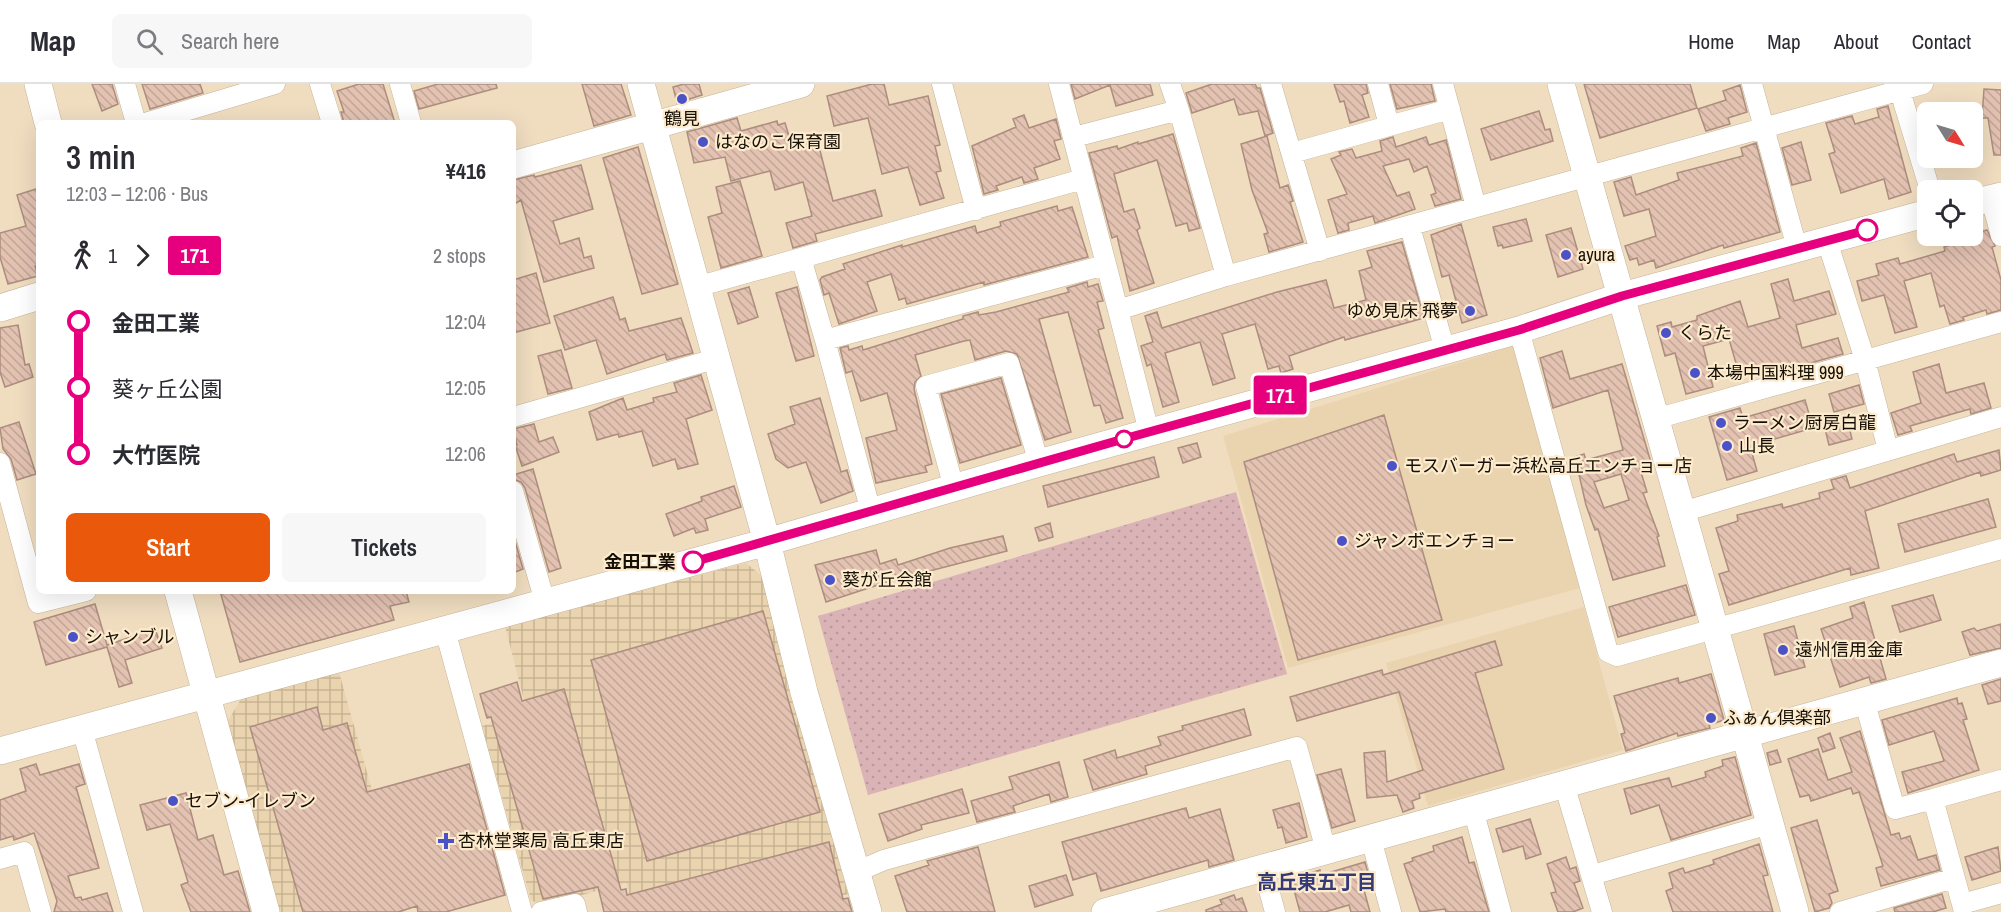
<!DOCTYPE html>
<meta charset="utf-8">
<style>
body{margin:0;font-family:"Archivo Narrow","Noto Sans JP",sans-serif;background:#f7f7f7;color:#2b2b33;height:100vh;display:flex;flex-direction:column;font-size:22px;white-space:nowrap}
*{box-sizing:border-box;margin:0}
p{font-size:20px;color:#7c7c81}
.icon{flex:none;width:33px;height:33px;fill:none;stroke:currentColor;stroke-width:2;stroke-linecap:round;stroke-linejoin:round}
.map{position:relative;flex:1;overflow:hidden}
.side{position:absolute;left:36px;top:36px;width:480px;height:474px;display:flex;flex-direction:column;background:#fff;border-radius:9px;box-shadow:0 6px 24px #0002}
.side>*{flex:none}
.badge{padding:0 12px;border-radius:4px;font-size:21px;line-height:39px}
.needle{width:39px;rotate:127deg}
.buttons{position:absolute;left:1917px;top:18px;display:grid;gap:12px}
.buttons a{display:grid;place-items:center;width:66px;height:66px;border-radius:9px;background:#fff;box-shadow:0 6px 24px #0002;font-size:30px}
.map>.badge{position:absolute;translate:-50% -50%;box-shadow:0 0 0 3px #fff}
.legs{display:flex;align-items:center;gap:9px;height:66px;padding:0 30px;font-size:20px}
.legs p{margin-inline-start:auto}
.headline{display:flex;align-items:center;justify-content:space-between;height:102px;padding:0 30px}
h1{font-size:33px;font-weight:600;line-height:45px}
.button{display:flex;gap:12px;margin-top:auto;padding:12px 30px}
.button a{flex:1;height:69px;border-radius:9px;background:#ea580c;color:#fff;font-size:24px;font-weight:600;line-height:69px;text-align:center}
.button a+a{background:#f7f7f7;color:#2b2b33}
ul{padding:0 30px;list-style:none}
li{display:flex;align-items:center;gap:21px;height:66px;font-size:22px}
li i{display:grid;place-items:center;width:9px;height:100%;margin:0 8px;background:currentColor}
li i::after{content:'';width:15px;height:15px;margin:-8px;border:4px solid;border-radius:50%;background:#fff}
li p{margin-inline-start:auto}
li:first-child i{background:linear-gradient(#0000 50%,currentColor 0)}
li:last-child i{background:linear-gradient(currentColor 50%,#0000 0)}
header{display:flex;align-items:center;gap:36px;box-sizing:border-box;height:84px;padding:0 30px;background:#fff;border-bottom:2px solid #e1e1e2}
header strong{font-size:28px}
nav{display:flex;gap:33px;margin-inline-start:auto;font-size:21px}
.search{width:420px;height:54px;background:#f7f7f7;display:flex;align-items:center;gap:15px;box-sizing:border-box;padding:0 21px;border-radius:9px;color:#7c7c81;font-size:22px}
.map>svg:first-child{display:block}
</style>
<header>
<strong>Map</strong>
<div class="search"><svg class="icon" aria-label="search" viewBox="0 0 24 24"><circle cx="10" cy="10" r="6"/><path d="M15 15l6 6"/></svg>Search here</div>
<nav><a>Home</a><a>Map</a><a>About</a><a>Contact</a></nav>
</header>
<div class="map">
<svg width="2001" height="828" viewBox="0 0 2001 828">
<defs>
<pattern id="industrial-grid" width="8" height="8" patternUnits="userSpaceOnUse" patternTransform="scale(1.5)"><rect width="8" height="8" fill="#ead3af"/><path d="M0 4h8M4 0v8" fill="none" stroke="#c8b495"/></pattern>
<pattern id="grass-dots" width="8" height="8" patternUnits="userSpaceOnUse" patternTransform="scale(1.5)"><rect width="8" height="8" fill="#dab3b6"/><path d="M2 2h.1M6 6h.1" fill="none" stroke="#ba999b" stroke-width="1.8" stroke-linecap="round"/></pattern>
<pattern id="building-back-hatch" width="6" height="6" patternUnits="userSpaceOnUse" patternTransform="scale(1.5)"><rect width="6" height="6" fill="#e3c2b2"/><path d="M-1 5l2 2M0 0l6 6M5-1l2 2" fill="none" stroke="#c2a698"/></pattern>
</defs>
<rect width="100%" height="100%" fill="#f0ddc0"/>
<path fill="#ead3af" d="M1513 262 1580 504 1288 584 1223 352Z
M1584 523 1623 666 1428 722 1386 579Z"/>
<path fill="url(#industrial-grid)" d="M746 479 761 491 848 810 784 828H634L626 799 542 822 531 816 482 642 527 628 505 542Z
M339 588 406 828H276L226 640 241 615Z"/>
<path fill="url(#grass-dots)" d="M1236 408 1287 590 868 711 818 532Z"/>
<path fill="url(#building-back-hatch)" stroke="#ac8d7e" stroke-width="1.5" fill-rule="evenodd" d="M92 0H112L118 20 102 27Z
M142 0H200L203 9 150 25Z
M359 0H383L395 39H344L341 28H344L337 7Z
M438 0H496L497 4 419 25 414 7Z
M582 0H621L631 31 594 42Z
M684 0H699L702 11 677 19 673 3Z
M872 0H884L889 21 928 12 940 61 935 62 941 87 936 88 944 114 920 121 908 83 882 90 868 34 834 42 827 12Z
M1071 0H1150L1153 11 1116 22 1110 1 1075 15Z
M1212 0H1255L1257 4H1260L1273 49 1265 52 1258 27 1239 31 1234 15 1192 29 1186 9Z
M1334 0H1366L1368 9 1362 11 1369 33 1350 39 1344 17 1340 18Z
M1390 0H1431L1435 17 1397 25Z
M1584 0H1690L1697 24 1600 54Z
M1740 1 1747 28 1728 34 1730 40 1706 47 1698 25 1726 16 1723 7Z
M1984 5 2001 6V71H1994L1988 34H1982Z
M1888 22 1911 108 1889 115 1884 95 1841 109 1829 70 1835 68 1826 39 1852 32 1855 40 1879 33 1877 25Z
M1539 27 1545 46 1550 45 1553 57 1491 76 1481 45Z
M1024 31 1029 44 1056 35 1061 55 1054 57 1060 75 1034 84 1038 95 1024 99 1022 93 996 102 998 106 984 110 972 62 1016 43 1013 35Z
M737 34 741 47 777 37 778 41 785 39 792 62 817 55 833 117 875 106 882 132 815 150 817 157 793 164 786 139 812 132 803 98 775 106 770 87 731 97 725 73 694 79 687 48Z
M1173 50 1200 144 1189 147 1187 139 1176 142 1157 76 1114 90 1124 128 1134 125 1140 144 1137 146 1154 199 1130 207 1117 152 1112 154 1089 69 1117 62 1118 65 1138 58V60Z
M1267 52 1280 104 1288 101 1293 117 1290 118 1303 158 1269 168 1264 150 1268 149 1252 106 1241 60Z
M1393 53 1396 63 1426 53 1429 61 1446 56 1461 115 1435 122 1431 111 1436 109 1427 82 1414 88 1409 75 1383 82 1397 112 1409 108 1415 125 1375 139 1373 132 1348 139 1349 146 1338 149 1328 116 1347 110 1331 75 1341 71 1339 68 1352 65 1356 74 1382 67 1380 57Z
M1801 58 1811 96 1792 101 1782 64Z
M1756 59 1780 148 1724 164 1723 161 1656 184 1654 176 1639 181 1637 174 1630 176 1625 162 1656 152 1649 125 1624 132 1614 98 1631 93 1636 111 1679 96 1677 89 1743 72 1741 64Z
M638 63 678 200 642 210 603 74Z
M581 81 593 125 553 137 560 160 579 154 584 174 591 172 594 184 544 198 521 116 513 121V96L534 91 535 93Z
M740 97 762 172 721 184 708 133 722 129 716 103Z
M39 104V181L35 182 38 192 8 200 0 173V149L26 142 17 111Z
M1057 122 1058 127 1072 123 1088 173 984 201V198L907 220 905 214 899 216 891 190 867 198 877 227 839 240 829 209 824 211 820 196 822 193 845 185 843 180 902 161V163L975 142 977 149 1001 142 1000 138Z
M1526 135 1532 157 1503 164 1502 161 1498 162 1493 143Z
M1461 140 1487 231 1462 239 1449 191 1442 193 1431 151Z
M1571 144 1583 185 1558 193 1546 151Z
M1987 146 1995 162 1992 163 2001 196V226L1987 230 1986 226 1963 233 1964 236 1950 240 1944 221 1940 223 1931 189 1904 197 1917 243 1895 249 1884 211 1862 217 1857 197 1879 191 1876 180 1898 174 1900 180 1945 167 1944 163 1964 157 1963 153Z
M1402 158 1424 234 1345 256 1344 253 1289 272 1293 285 1281 289 1279 282 1268 285 1255 240 1222 250 1235 294 1213 301 1200 258 1165 269 1179 318 1163 323 1151 280 1147 282 1141 262 1153 258 1145 232 1157 228 1162 244 1277 208 1326 196 1334 224 1366 216 1359 187 1372 183 1367 167Z
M536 189 550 239 513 249V196Z
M1788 195 1794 217 1829 207 1836 230 1796 241 1802 264 1838 254 1843 270 1771 290 1770 285 1740 293 1729 255 1703 262 1713 303 1686 310 1675 269 1665 272 1657 242 1671 238 1672 243 1697 236V232L1740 217 1748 243 1780 234 1771 200Z
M1087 198 1088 203 1098 200 1103 217 1097 218 1104 244 1098 246 1123 334 1106 339 1100 321 1094 322 1068 228 1039 235 1071 348 1045 356 1017 270 1006 267 975 276 970 256 964 257 915 271 921 292 915 298 914 305 932 380 925 382 927 388 876 399 866 354 897 346 887 309 861 317 852 287 846 289 840 264 848 262 849 266 862 262 863 266 963 235V232L978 228 979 231 996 228 1069 208 1067 204Z
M749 203 758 233 738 240 728 209Z
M797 203 814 272 796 277 776 209Z
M613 213 620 236 625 234 629 247 681 234 693 269 667 276 665 270 607 290 596 256 565 266 554 232Z
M18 241 25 281 29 280 33 293 5 303 0 288V244Z
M561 266 572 304 548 310 538 272Z
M1562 267 1570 295 1622 280 1652 382 1640 385 1647 408 1643 409 1659 452 1657 453 1665 482 1613 496 1598 445 1595 446 1586 421 1575 373 1584 370 1586 376 1623 366 1608 306 1553 324 1540 274ZM1621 390 1629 416 1604 424 1594 398Z
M1939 280 1946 309 1984 299 1991 324 1971 330 1970 325 1910 342 1912 347 1898 351 1891 329 1921 319 1913 288Z
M701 291 712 326 686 335 698 380 678 385 675 375 653 382 642 347 619 353 618 350 597 356 589 328 623 314 627 326 654 318 653 314 677 308 674 299Z
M1001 294 1021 361 960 379 941 310Z
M1859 301 1864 320 1834 328 1829 310Z
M820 314 841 388 847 386 853 407 821 419 806 378 788 384 776 375 768 350 795 340 790 323Z
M1805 316 1813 344 1750 362 1757 387 1727 396 1709 333 1740 324 1743 334Z
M1384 331 1442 536 1298 576 1244 378Z
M19 338 36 390 17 396 11 375 3 365 0 344Z
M1848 339 1852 355 1829 361 1825 345Z
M534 340 539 358 553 353 559 368 522 382 515 361H517L513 345Z
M1197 359 1201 373 1183 379 1178 364Z
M1999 366 2001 386 1981 392 1980 388 1865 427 1879 484 1851 491 1850 484 1729 521 1719 490 1729 487 1716 444 1738 437 1737 431 1782 420 1783 424 1820 414 1819 409 1834 405 1831 396 1846 392 1850 404 1954 370 1957 378Z
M1154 373 1159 393 1048 423 1043 402Z
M533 385 561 484 549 488 525 404 521 398 513 395V391Z
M734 402 741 423 705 435 708 446 696 449 694 444 674 452 666 430 702 417 701 413Z
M1988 415 1996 443 1905 468 1898 440Z
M1050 439 1053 453 1039 457 1035 444Z
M513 450 523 485 513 489Z
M1003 452 1007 467 887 498 826 518 815 481 876 466 880 480 896 475 898 481 950 464Z
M1686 501 1695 531 1618 553 1609 523Z
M220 507H406L409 518 390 522 394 536 240 578Z
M1933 511 1941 536 1900 548 1892 522Z
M1864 518 1886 595 1871 599 1869 593 1840 603 1821 545 1853 534 1850 523Z
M95 520 107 561 155 545 162 564 125 576 132 599 119 603 107 563 46 581 34 538Z
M763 527 820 728 647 777 591 576Z
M2001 540V564L1970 571 1962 548 1974 544 1977 547Z
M1794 542 1805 583 1775 591 1764 550Z
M1495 557 1502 581 1475 589 1504 685 1419 710 1420 714 1412 717 1414 724 1403 728 1397 711 1367 714 1364 669 1385 667 1387 698 1423 686 1399 608 1297 637 1290 613 1382 586 1383 591Z
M1711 590 1724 636 1709 641 1710 644 1678 652 1677 649 1626 667 1621 650 1625 649 1614 612 1678 594 1679 599Z
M2001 595V617L1988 620 1982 601Z
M517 598 522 617 564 605 621 806 626 805 627 811 829 758 843 815 848 814 852 828H604L598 803 543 815 491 633 487 634 480 610Z
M1957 614 1958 620 1962 619 1967 635 1963 636 1979 686 1908 709 1902 688 1944 677 1934 647 1889 661 1882 636Z
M317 623 323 646 347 639 367 708 469 680 505 811 446 828H418L417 822 398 828H303L250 643Z
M1244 625 1251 651 1145 682 1147 690 1093 706 1084 676 1115 666 1117 674 1161 661 1158 653 1183 646 1182 642Z
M1860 647 1891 751 1899 749 1901 755 1910 752 1918 776 1936 771 1940 786 1881 802 1876 784 1883 782 1859 708 1853 710 1851 704 1811 717 1809 711 1800 713 1788 675 1818 665 1828 696 1852 688 1840 654Z
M1830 649 1835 664 1823 668 1818 654Z
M1777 666 1781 678 1770 681 1767 669Z
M1735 673 1751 731 1671 756 1659 721 1631 730 1624 705 1669 694 1672 703 1706 693 1705 688 1723 682 1722 676Z
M1059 678 1068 713 1051 718 1049 710 1013 722 1015 728 977 738 971 717 1013 705 1009 693Z
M36 680 40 691 79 680 85 700 76 703 99 784 68 792 75 814 81 813 82 816 107 809 113 828H54L57 817 34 749 14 756 13 752 0 756V716L26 707 20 685Z
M1341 685 1355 737 1332 744 1317 691Z
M962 705 969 729 921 741 922 745 888 757 879 730Z
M186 709 198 756 213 751 224 791 238 787 250 828H191L181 801 188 798 170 740 147 746 140 721Z
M1299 719 1307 753 1286 759 1282 743 1278 744 1273 726Z
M1186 724 1189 734 1220 725 1234 776 1209 783 1208 776 1101 807 1096 789 1073 796 1062 758Z
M1530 735 1541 770 1526 775 1523 762 1503 768 1496 745Z
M1817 736 1838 807 1829 810 1832 819 1829 824 1815 828 1791 744Z
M1462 753 1469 779 1474 778 1489 828H1446L1445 825 1420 828 1404 780 1413 777 1412 774 1434 767 1433 762Z
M1759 760 1768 791 1763 792 1773 828H1673L1666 807 1673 804 1669 789 1683 784 1685 789 1714 780 1713 776Z
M978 763 995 828H907L895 792 929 781 927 777Z
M1998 763 2001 787 1972 796 1965 773Z
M1566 773 1570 785 1576 783 1580 797 1574 799 1583 824 1573 828H1558L1551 809 1556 808 1547 780Z
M1365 778 1372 804 1364 806 1370 828H1351L1349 821 1325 828H1300L1291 795 1320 786 1321 791Z
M1066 791 1073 811 1035 823 1029 802Z
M1942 810 1946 824 1933 828H1895L1894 824Z
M1234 811 1236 816 1242 814 1247 828H1206V826L1222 820 1220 816Z"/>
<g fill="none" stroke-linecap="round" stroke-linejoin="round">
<defs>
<path id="street" d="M125 0 136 39
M320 0 332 39
M400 0 411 39
M942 0 976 126
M1059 0 1118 226 1226 192 1923 0
M1170 0 1179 26
M1271 0 1320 167
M1378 0 1389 41
M1443 0 1476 123
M1752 0 1797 164
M1900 7 1930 106
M145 39 275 0
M1074 53 1179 26 1226 192
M1292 69 1450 25
M1991 115 2001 152
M1410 143 1445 266
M1827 157 1865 276 1888 366
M696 203 801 174
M1118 226 1149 348
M1519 246 1608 568 1617 572 2001 465
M825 256 801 174 1083 95
M513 333 718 274
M1655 335 2001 238
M0 379 38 519 86 507
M954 404 926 302 1009 279 1039 379
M513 407 545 518
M871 428 825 256 1105 181
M1682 428 2001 333
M445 546 522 828
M1864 616 1895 725 1933 715
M82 645 133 828
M1564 700 1602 828
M1473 725 1501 828
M1371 755 1391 828
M0 775 24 768 41 828
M1263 784 1275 828
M856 788 884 776 1297 663 1326 766
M1592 791 1770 740
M1962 820 1933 715 2001 696
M541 828 575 820 577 828
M1840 828 1954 794
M1964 828 1962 820 2001 809"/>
<path id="secondary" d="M38 0 48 39
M641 0 767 458 804 608 868 828
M1561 0 1795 828
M513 81 801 0
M1972 119 2001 112
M0 224 39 212
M178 507 266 828
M0 667 767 458 1039 379 1519 246 1622 212 1928 129
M1105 828 2001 579"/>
</defs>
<use href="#street" stroke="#c5b397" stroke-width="21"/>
<use href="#secondary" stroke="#c5b397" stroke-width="28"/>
<use href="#street" stroke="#fff" stroke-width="20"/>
<use href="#secondary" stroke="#fff" stroke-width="27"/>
</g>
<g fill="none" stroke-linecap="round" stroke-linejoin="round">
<defs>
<path id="line-1" d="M693 478 1127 354 1519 246 1622 212 1867 146"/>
</defs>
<use href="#line-1" stroke="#fff" stroke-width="14"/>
<use href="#line-1" stroke="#e6007e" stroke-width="9"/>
</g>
<g fill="#4b51c7" stroke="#fdebcd" stroke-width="2">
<circle cx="682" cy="15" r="6"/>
<circle cx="703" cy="58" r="6"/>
<circle cx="1566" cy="171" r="6"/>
<circle cx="1470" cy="227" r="6"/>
<circle cx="1666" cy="249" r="6"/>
<circle cx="1695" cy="289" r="6"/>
<circle cx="1721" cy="339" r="6"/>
<circle cx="1727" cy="362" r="6"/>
<circle cx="1392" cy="382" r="6"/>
<circle cx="1342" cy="457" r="6"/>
<circle cx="830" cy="496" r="6"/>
<circle cx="73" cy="553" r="6"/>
<circle cx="1783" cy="566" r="6"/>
<circle cx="1711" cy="634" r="6"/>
<circle cx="173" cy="717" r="6"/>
<path d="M443 748h6v6h6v6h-6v6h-6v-6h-6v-6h6z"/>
</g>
<g fill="#fff" stroke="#e6007e" stroke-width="3">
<circle cx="1867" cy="146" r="10"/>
<circle cx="1124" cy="355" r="8"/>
<circle cx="693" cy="478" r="10"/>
</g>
<g text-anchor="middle" stroke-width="4.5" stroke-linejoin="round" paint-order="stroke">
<g font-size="18" fill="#161006" stroke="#fdebcd" text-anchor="start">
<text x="682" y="41" text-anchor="middle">鶴見</text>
<text x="715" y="64">はなのこ保育園</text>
<text x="1578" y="177">ayura</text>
<text x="1458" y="233" text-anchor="end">ゆめ見床 飛夢</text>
<text x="1678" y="255">くらた</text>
<text x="1707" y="295">本場中国料理 999</text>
<text x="1733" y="345">ラーメン厨房白龍</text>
<text x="1739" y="368">山長</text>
<text x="1404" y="388">モスバーガー浜松高丘エンチョー店</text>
<text x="1354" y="463">ジャンボエンチョー</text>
<text x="842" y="502">葵が丘会館</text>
<text x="85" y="559">シャンブル</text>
<text x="1795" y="572">遠州信用金庫</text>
<text x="1723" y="640">ふぁん倶楽部</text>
<text x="185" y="723">セブン-イレブン</text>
<text x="458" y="763">杏林堂薬局 高丘東店</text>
</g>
<g font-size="18" font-weight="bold" fill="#161006" stroke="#fdebcd" text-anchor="end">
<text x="676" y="484">金田工業</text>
</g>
<g font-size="20" font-weight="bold" fill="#333a75" stroke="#fdebcd">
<text x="1317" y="805">高丘東五丁目</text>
</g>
</g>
</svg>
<div class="buttons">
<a><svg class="needle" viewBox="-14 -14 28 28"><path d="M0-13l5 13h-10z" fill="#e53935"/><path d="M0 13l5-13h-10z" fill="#7c7c81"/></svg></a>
<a><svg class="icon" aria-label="locate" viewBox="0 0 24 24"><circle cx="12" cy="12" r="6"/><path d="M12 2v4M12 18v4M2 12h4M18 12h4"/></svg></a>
</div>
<b class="badge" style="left:1280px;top:311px;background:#e6007e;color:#fff">171</b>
<section class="side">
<div class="headline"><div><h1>3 min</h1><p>12:03 – 12:06 · Bus</p></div><b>¥416</b></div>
<div class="legs"><svg class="icon" aria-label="walk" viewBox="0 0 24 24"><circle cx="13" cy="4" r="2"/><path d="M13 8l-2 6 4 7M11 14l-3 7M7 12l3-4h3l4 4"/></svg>1<svg class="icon" aria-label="forward" viewBox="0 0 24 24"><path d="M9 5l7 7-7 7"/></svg><b class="badge" style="background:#e6007e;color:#fff">171</b><p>2 stops</p></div>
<ul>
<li><i style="color:#e6007e"></i><b>金田工業</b><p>12:04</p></li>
<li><i style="color:#e6007e"></i><span>葵ヶ丘公園</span><p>12:05</p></li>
<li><i style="color:#e6007e"></i><b>大竹医院</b><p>12:06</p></li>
</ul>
<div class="button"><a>Start</a><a>Tickets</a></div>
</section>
</div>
